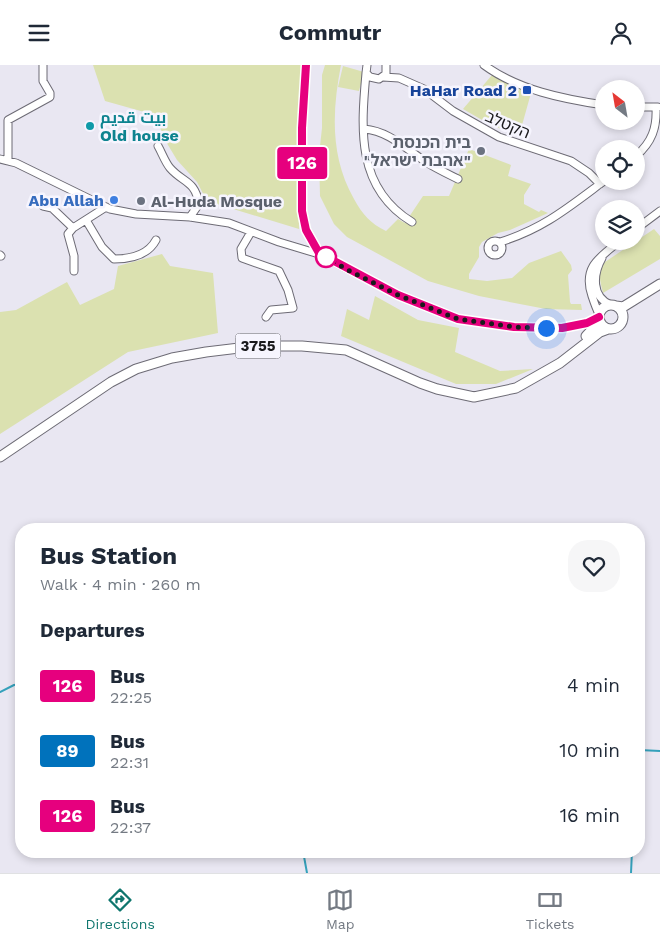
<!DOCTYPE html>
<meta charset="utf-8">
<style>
body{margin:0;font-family:"Work Sans",Cairo,"Noto Sans Hebrew",sans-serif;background:#f6f6f7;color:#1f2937;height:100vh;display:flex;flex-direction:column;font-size:19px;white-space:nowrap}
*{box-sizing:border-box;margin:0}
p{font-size:16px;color:#747a83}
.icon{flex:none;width:28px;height:28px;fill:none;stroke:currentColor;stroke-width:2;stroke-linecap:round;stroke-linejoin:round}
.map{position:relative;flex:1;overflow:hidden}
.side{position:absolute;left:15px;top:458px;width:630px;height:335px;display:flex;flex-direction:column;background:#fff;border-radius:20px;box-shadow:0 2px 8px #0003}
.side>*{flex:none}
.badge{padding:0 10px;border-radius:4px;font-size:18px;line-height:32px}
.needle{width:32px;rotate:329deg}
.buttons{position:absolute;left:595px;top:15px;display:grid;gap:10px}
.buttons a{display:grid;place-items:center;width:50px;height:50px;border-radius:50%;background:#fff;box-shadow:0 2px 8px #0003;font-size:25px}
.you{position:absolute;width:25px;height:25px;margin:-12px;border:4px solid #fff;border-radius:50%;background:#1a73e8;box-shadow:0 0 0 8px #1a73e833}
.map>.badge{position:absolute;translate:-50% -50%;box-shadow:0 0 0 2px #fff}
h2{padding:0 25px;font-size:19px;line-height:45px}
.round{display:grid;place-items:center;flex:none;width:52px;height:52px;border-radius:20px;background:#f6f6f7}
.summary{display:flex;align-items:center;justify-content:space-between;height:85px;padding:0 25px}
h1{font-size:24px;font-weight:700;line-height:38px}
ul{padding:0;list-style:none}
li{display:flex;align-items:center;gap:15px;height:65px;padding:0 25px}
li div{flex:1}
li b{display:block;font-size:19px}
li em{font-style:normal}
li .badge{min-width:55px;font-weight:700;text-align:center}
header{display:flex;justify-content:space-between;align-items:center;height:65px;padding:0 25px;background:#fff;font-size:22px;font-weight:700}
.menu{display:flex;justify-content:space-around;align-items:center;height:70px;border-top:1px solid #e0e1e3;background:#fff;font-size:14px;color:#747a83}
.menu a{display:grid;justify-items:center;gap:2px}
.menu .on{color:#0f766e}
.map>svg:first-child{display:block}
</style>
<header><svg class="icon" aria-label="menu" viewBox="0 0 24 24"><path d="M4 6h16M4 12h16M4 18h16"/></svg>Commutr<svg class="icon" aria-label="person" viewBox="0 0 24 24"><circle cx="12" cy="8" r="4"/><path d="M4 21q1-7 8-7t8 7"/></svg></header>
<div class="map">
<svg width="660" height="808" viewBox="0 0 660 808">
<rect width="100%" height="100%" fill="#e9e7f2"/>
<path fill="#dbe1b0" d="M93 0H302L298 52 299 164 207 136 197 117 177 95 165 75 155 50 105 36Z
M325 0H341C332 46 330 92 354 134 363 150 370 158 386 166L398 154 405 158 423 131H449L469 84 511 100 508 111 531 119 524 130V139L539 147 541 145 548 148 510 165 498 168 482 177 479 182V192L469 209V214L487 216 512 213 529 198 561 186 571 200 572 205 568 210 570 237 571 239H581L582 245 546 244 479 231 428 216 347 172 334 159 320 131 319 90 322 63V10Z
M343 1 364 7 359 26 338 22Z
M492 10 531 28 519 71 489 59 463 44Z
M654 164 660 171V194L603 228C600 216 597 207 605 197Z
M162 189 170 201 213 208 218 268 128 287 0 369V247L16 245 67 217 80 240 114 224 118 201Z
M375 231 418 255 459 263 455 287 500 306 533 304 496 319H456L341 271 347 244 369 255Z"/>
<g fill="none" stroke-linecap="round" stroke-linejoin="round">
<path stroke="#35a1bb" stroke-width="2" d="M0 627 14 620 21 619
M639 685 660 686
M303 786 307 808
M631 808 632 786"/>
<defs>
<path id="minor" d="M306 0 302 63V147L306 165 319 189 398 230 458 254 514 262 562 263 587 258 599 252
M367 0 366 8 370 12 379 14 386 9V0
M484 0C518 25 563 34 604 40
M366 8C361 64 356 123 412 157
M383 12 399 13 424 24 453 46 499 72 571 96 589 108 600 119
M636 42H658
M364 64C389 66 406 84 426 97 437 104 448 109 458 114
M158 81C162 88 165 97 170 103 183 118 195 115 199 139L190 152
M636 91C652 77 657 63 656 42
M0 94 16 98 110 144 136 149 190 152 229 158 279 177 319 189
M8 96V55L50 32V28L43 16V0
M43 141 52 143 73 163 106 142
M86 155 102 182 114 194C130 194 148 190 156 175
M73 163 68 169 74 191V206
M636 164 660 146
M251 167 241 184 242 193 279 206 288 225 293 243 271 245 266 252
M488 183a7 7 0 1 1 14 0a7 7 0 1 1-14 0Z
M500 177C543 164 569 142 604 116
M0 190 1 191
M602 193C593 209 591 232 611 240
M599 249C596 243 594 237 592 231 582 202 600 192 620 176"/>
<path id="major" d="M599 252a12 12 0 1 1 24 0a12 12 0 1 1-24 0Z
M616 241 623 242 660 219
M586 271 600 256
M0 392 111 317 136 304 172 293 206 287 256 281H302L346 285 420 318 437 324 474 332 516 323 560 298 600 267 608 264"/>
</defs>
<use href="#minor" stroke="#6d6b75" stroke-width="9"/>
<use href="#major" stroke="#6d6b75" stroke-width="11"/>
<use href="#minor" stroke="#fff" stroke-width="7"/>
<use href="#major" stroke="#fff" stroke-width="9"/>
</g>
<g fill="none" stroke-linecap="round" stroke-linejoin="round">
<defs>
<path id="line" d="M306 0 302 63V146L306 165 319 188 398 230 458 254 514 262 562 263 587 258 599 252"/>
</defs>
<use href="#line" stroke="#fff" stroke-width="11"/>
<use href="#line" stroke="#e6007e" stroke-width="8"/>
<path stroke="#19191c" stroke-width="5" stroke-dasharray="0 9" d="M326 192 346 204 398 230 458 254 514 262 546 263"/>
</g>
<rect fill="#1a4fb4" stroke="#f6f5fe" stroke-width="2" x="522" y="20" width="10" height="10" rx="2.5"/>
<circle fill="#0f9aa8" stroke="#f6f5fe" stroke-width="2" cx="90" cy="61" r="5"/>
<g fill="#6b7280" stroke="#f6f5fe" stroke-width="2">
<circle cx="481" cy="86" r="5"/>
<circle cx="141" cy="136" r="5"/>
</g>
<circle fill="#3f7fe0" stroke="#f6f5fe" stroke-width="2" cx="114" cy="135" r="5"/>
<circle fill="#fff" stroke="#e6007e" stroke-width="2.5" cx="326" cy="192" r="10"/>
<g text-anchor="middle" stroke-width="5" stroke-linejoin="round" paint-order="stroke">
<rect fill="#f6f5fe" stroke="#5b5b60" stroke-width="1" x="235.5" y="268.5" width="45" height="25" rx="4"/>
<g font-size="15" font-weight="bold" fill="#19191c">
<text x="258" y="286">3755</text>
</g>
<g font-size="16" font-weight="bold" fill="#164399" stroke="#f6f5fe" text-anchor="end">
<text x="517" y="31">HaHar Road 2</text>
</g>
<g font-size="16" font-weight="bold" fill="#0d838f" stroke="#f6f5fe" text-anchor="start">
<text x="100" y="58">بيت قديم<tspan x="100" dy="18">Old house</tspan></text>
</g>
<g font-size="16" fill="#19191c" stroke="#f6f5fe">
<text transform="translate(508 59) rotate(23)" y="6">הקטלב</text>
</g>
<g font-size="16" font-weight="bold" fill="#5b616d" stroke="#f6f5fe" text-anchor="end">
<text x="471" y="83">בית הכנסת<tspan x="471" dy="18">"אהבת ישראל"</tspan></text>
<text x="151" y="142" text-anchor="start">Al-Huda Mosque</text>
</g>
<g font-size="16" font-weight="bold" fill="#366cbe" stroke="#f6f5fe" text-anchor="end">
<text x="104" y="141">Abu Allah</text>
</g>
</g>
</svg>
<div class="buttons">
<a><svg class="needle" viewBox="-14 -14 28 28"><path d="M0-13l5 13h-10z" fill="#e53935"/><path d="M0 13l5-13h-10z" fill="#747a83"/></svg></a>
<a><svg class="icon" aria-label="locate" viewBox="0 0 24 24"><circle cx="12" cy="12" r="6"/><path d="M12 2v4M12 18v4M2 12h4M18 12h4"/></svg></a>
<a><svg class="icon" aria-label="layers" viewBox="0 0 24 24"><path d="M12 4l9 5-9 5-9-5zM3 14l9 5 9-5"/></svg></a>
</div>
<div class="you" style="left:546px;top:263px"></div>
<b class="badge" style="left:302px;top:98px;background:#e6007e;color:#fff">126</b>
<section class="side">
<div class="summary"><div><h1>Bus Station</h1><p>Walk · 4 min · 260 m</p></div><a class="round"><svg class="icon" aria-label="heart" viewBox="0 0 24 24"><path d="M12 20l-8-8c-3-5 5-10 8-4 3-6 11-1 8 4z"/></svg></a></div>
<h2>Departures</h2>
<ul>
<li><span class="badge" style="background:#e6007e;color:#fff">126</span><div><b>Bus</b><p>22:25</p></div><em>4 min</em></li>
<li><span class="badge" style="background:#0072bc;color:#fff">89</span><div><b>Bus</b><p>22:31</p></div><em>10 min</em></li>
<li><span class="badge" style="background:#e6007e;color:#fff">126</span><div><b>Bus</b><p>22:37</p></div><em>16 min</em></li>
</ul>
</section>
</div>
<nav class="menu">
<a class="on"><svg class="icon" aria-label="directions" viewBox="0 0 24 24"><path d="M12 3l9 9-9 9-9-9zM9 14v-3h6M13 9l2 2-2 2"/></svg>Directions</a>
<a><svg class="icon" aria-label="map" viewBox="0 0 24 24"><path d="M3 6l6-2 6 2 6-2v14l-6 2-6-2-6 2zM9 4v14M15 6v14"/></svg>Map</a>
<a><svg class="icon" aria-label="tickets" viewBox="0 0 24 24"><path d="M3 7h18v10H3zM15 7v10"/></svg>Tickets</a>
</nav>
